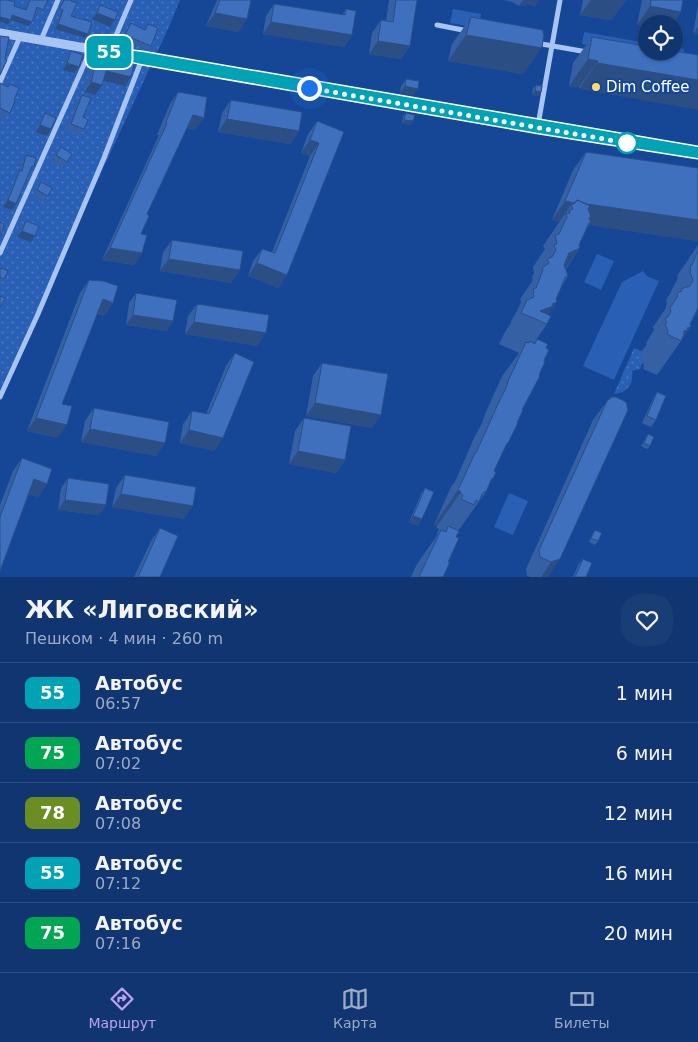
<!DOCTYPE html>
<html lang="ru">
<meta charset="utf-8">
<style>
body{margin:0;font-family:"DejaVu Sans",sans-serif;background:#193d75;color:#f1f3f6;height:100vh;display:flex;flex-direction:column;font-size:19px;white-space:nowrap}
*{box-sizing:border-box;margin:0}
p{font-size:16px;color:#9cabc3}
.icon{flex:none;width:28px;height:28px;fill:none;stroke:currentColor;stroke-width:2;stroke-linecap:round;stroke-linejoin:round}
.map{position:relative;height:577px;overflow:hidden}
.details{display:flex;flex-direction:column;background:#103570;flex:1}
.details>*{flex:none}
.badge{padding:0 10px;border-radius:8px;font-size:18px;line-height:32px}
.controls{position:absolute;left:638px;top:15px;display:grid;gap:10px}
.controls a{display:grid;place-items:center;width:45px;height:45px;border-radius:50%;background:#103570;box-shadow:0 1px 4px #0004,0 0 0 1px #305083;font-size:25px}
.you{position:absolute;width:25px;height:25px;margin:-12px;border:4px solid #fff;border-radius:50%;background:#1a73e8;box-shadow:0 0 0 8px #1a73e833}
.map>.badge{position:absolute;translate:-50% -50%;box-shadow:0 0 0 2px #fff}
.round{display:grid;place-items:center;flex:none;width:52px;height:52px;border-radius:20px;background:#193d75}
.head{display:flex;align-items:center;justify-content:space-between;height:85px;padding:0 25px}
h1{font-size:24px;font-weight:700;line-height:38px}
ul{padding:0;list-style:none}
li{display:flex;align-items:center;gap:15px;height:60px;padding:0 25px;border-top:1px solid #305083}
li div{flex:1}
li b{display:block;font-size:19px}
li em{font-style:normal}
li .badge{min-width:55px;font-weight:700;text-align:center}
.tabs{display:flex;justify-content:space-around;align-items:center;height:70px;border-top:1px solid #305083;background:#103570;font-size:14px;color:#9cabc3}
.tabs a{display:grid;justify-items:center;gap:2px}
.tabs .current{color:#bca0f2}
.map>svg:first-child{display:block}
</style>
<div class="map">
<svg width="698" height="577" viewBox="0 0 698 577">
<defs>
<pattern id="grass-dots" width="8" height="8" patternUnits="userSpaceOnUse" patternTransform="scale(1.25)"><rect width="8" height="8" fill="#2960b5"/><path d="M2 2h.1M6 6h.1" fill="none" stroke="#4978c0" stroke-width="1.8" stroke-linecap="round"/></pattern>
</defs>
<rect width="100%" height="100%" fill="#154796"/>
<path fill="url(#grass-dots)" d="M0 0H180L168 29 0 390Z
M634 348 646 353 640 369 632 371C634 384 627 393 614 394Z"/>
<path fill="#2960b5" d="M453 9 481 14 479 28 450 23Z
M584 32 646 43V51H674V47L684 49 682 61 582 44Z
M597 254 614 261 601 290 584 282Z
M643 271 648 277 659 281 614 380 583 366 622 282Z
M509 493 528 501 513 535 494 527Z"/>
<g fill="none" stroke-linecap="round" stroke-linejoin="round">
<path stroke="#a7c4f2" stroke-width="5" d="M437 25 468 31
M41 40 58 0
M536 43 587 52
M109 52 131 0
M0 82 20 37
M538 125 560 0
M0 253 91 49
M0 397 38 314 104 158 142 59"/>
<path stroke="#a7c4f2" stroke-width="9" d="M0 33 91 49 142 57 698 151"/>
</g>
<path fill="#3560a3" d="M29 0H48L43 10 40 15 35 12 28 26 11 20 8 24 14 6 25 10Z
M62 0H72L71 16 85 38 55 29 60 14 57 13 62 2Z
M217 0H251L247 19 238 32 206 26Z
M389 0H417L410 46 401 59 369 54 372 33 381 20 386 21Z
M504 0H539L535 6 527 4 525 6H519L512 2Z
M583 0H626L611 20 580 15Z
M642 0H683L646 24V26L637 25Z
M274 4 342 15 346 9 352 35 344 47 263 34 266 16Z
M100 5 110 27 92 19 95 11Z
M698 5V35L693 34Z
M471 17 523 74 448 61 452 44Z
M131 23 144 29 148 24 151 46 148 51 122 39Z
M592 37 646 46 579 89V87L569 86 573 63Z
M99 50 113 53 114 52 125 86 103 81 95 95 85 92 93 59Z
M71 51 74 73 63 70 66 58Z
M406 79 413 95 400 93 401 86Z
M0 83 8 87 10 84 14 100 10 113 4 120 0 118Z
M536 85 541 92 539 96 532 95 533 88Z
M178 92 195 130 187 128 147 214 141 234 142 253 134 265 102 260 159 135H157L170 104Z
M82 95 83 117 84 129 80 136 66 130 78 101Z
M231 100 299 131 290 144 218 132 222 113Z
M45 113 47 136 36 132 40 120Z
M406 113 411 125 402 123 403 116Z
M317 121 344 132 287 275 278 288 248 276 253 261 262 249 272 252 310 156 301 153 308 134Z
M61 147 67 162 62 168 51 162Z
M586 152 698 168V241L589 225 586 230 579 245 580 248 566 269 568 276 562 286 556 299 557 302 548 315 547 324 534 343 537 339 524 406 508 443 505 448 494 471 493 479 489 484 486 492 458 531 443 577H411L417 564 438 534 437 533 439 529 436 528 437 526 434 525 451 487 455 482 474 438 482 423 485 414 502 376 519 353 499 344 505 332 511 323V321L517 311 521 302 520 299 533 280 532 277 534 273 533 267 545 249 543 246 560 221 552 220 573 170Z
M26 155 34 167 29 173 12 210 3 207 16 177 18 173 22 162Z
M41 182 48 196 44 202 33 196Z
M26 221 31 242 17 237 21 227Z
M172 240 240 270 231 283 160 271 163 252Z
M698 245V311L690 324 691 327 657 375 643 369 644 366 641 358 643 356 641 352 647 344 646 343 654 330 653 327 666 308V306L667 304 666 300 671 292V291L678 278 677 276Z
M0 269 4 279 0 285Z
M89 280 113 303 104 316 97 314 62 404 58 438 27 431 80 293Z
M136 293 173 321 167 331 126 325 129 303Z
M197 304 257 346 185 334 188 316Z
M235 353 223 438 214 451 180 443 183 424 192 411 206 414 226 366Z
M322 363 372 428 306 416 313 376Z
M657 392 656 420 651 427 642 423 653 399Z
M607 401 548 577H530L527 576 526 569 593 420Z
M94 408 165 443 156 456 81 442 85 421Z
M304 418 345 460 336 473 289 464 295 431Z
M648 434 650 446 647 449 641 446Z
M22 458 47 484 38 497 29 494 0 571V505L13 471Z
M125 475 184 519 112 507 116 488Z
M68 478 106 505 99 515 58 510 61 488Z
M425 488 422 519 418 526 409 522 421 494Z
M160 528V577H134L151 541Z
M595 530 598 541 595 545 589 542Z
M583 559 586 577H573L578 565Z"/>
<path fill="#2b4e85" d="M523 0H539L535 6 527 4 525 6H519Z
M591 0H626L611 20 580 15Z
M650 6 681 12 673 24H646V26L637 25Z
M97 13 115 20 110 27 92 19Z
M215 13 247 19 238 32 206 26Z
M12 15 32 22 28 26 11 20 8 24 0 22V17Z
M271 22 352 35 344 47 263 34Z
M58 24 88 34 85 38 55 29Z
M698 27V35L693 34Z
M466 35 542 48 523 74 448 61Z
M378 41 410 46 401 59 369 54Z
M588 59 598 61 579 87 569 86Z
M67 63 79 67 74 73 63 70Z
M597 63 698 80V110L579 89Z
M106 71 131 77 125 86 100 80Z
M91 82 102 85 95 95 85 92Z
M405 86 418 89 413 95 400 93Z
M535 91 541 92 539 96 532 95Z
M193 115 204 118 195 130 184 127Z
M227 119 299 131 290 144 218 132Z
M404 120 413 121 411 125 402 123Z
M40 125 51 129 47 136 36 132Z
M310 140 319 143 310 156 301 153Z
M8 200 16 204 12 210 3 207Z
M565 201 575 203 572 207 571 205 560 221 552 220Z
M576 203 698 220V241L589 225 570 253 580 248 558 279 573 209Z
M22 231 35 236 31 242 17 237Z
M110 248 142 253 134 265 102 260Z
M169 259 240 270 231 283 160 271Z
M257 263 287 275 278 288 248 276Z
M103 299 113 303 104 316 94 312Z
M557 302 543 322 540 311Z
M698 308V311L684 331 687 328 691 327 667 361 681 341 676 339Z
M133 315 173 321 167 331 126 325Z
M194 322 266 333 257 346 185 334Z
M315 403 381 415 372 428 306 416Z
M36 418 67 425 58 438 27 431Z
M90 429 165 443 156 456 81 442Z
M189 430 223 438 214 451 180 443Z
M298 451 345 460 336 473 289 464Z
M34 479 47 484 38 497 25 492Z
M458 490 461 492 437 526 434 525Z
M121 494 193 506 184 519 112 507Z
M65 500 106 505 99 515 58 510Z
M413 516 422 519 418 526 409 522Z
M560 559 548 577H541L551 562Z"/>
<path fill="#3e70be" stroke="#2b4e85" d="M0 0H8L15 2 14 6 26 10 30 0H48L43 10 37 7 32 22 12 15 11 20 0 17Z
M64 0H72L71 1 77 3 71 16 92 22 88 34 58 24 63 10 60 8Z
M220 0H251L247 19 215 13Z
M396 0H417L410 46 378 41 381 20 393 22Z
M651 0H683L681 12 650 6Z
M274 4 345 15 346 9 356 11 352 35 271 22Z
M100 5 118 12 115 20 97 13Z
M471 17 543 30V33H544L542 48 466 35Z
M131 23 145 30 148 24 158 28 151 46 125 35Z
M0 36 9 37 5 59 7 60 0 75Z
M592 37 646 46V51H674L698 55V80L597 63 598 61 588 59Z
M99 50 114 53V52L136 57 131 77 106 71 102 85 91 82Z
M71 51 83 55 79 67 67 63Z
M406 79 419 81 418 89 405 86Z
M0 83 8 87 10 84 19 88 14 100 15 101 10 113 0 108Z
M536 85 542 86 541 92 535 91Z
M178 92 207 97 204 118 193 115 147 214 149 216 141 234 147 235 142 253 110 248 167 123 166 122Z
M82 95 91 98 83 117 88 120 84 129 71 124Z
M231 100 302 112 299 131 227 119Z
M45 113 56 118 51 129 40 125Z
M406 113 415 115 413 121 404 120Z
M317 121 344 132 287 275 257 263 262 249 275 253 319 143 310 140Z
M61 147 72 154 67 162 56 155Z
M586 152 698 168V220L587 204 577 200 575 203 565 201Z
M26 155 36 158 34 167 32 166 16 204 8 200 20 170 22 171Z
M41 182 52 188 48 196 37 190Z
M577 200 590 206 588 209 591 217 589 218 591 223H589L579 245 580 248 569 253 564 265 568 276 565 277 560 290 556 299 557 302 552 304 553 306 540 311 551 316 547 324 521 313 527 300 534 297 533 293 534 292 533 289 536 288 543 270 542 268 549 263 547 259 552 257 556 250 554 245 557 244 555 235 559 234 567 217 566 214 570 213 569 211 573 209 571 205 575 203Z
M26 221 39 226 35 236 22 231Z
M0 222 4 224 1 236 0 235Z
M172 240 243 251 240 270 169 259Z
M698 251V308L690 324 691 327 687 328 688 330 684 331V334L681 341 667 334 668 331 665 324 667 323 665 318 668 317 671 311 670 308 678 296 677 293 682 291 681 289 690 286 693 280 690 272 691 271 690 266 692 265 695 258V257Z
M1 268 8 271 4 279 0 277V270Z
M89 280 103 281 118 286 113 303 103 299 62 404 72 406 67 425 36 418Z
M136 293 177 300 173 321 133 315Z
M0 296 5 298 1 306H0Z
M197 304 269 315 266 333 194 322Z
M537 339 548 344 546 348 549 350 545 358 544 361 545 362 539 375 540 376 524 406 522 409 523 410 517 423H518L508 443H507L494 471 496 472 493 479 492 478 486 492 485 491 482 494 479 502 476 500 474 505 461 499 463 495 460 493 461 492 458 490 475 453H476L498 404 506 388 509 379 526 342 529 343 530 341 535 344Z
M235 353 254 362 223 438 189 430 192 411 209 414Z
M322 363 388 374 381 415 315 403Z
M657 392 666 396 656 420 647 416Z
M612 397H616L626 402 628 410 560 559 551 562 540 557 539 550 607 401Z
M94 408 169 422 165 443 90 429Z
M304 418 351 426 345 460 298 451Z
M648 434 654 437 650 446 644 443Z
M22 458 52 469 47 484 34 479 0 571V517Z
M125 475 196 487 193 506 121 494Z
M68 478 109 484 106 505 65 500Z
M425 488 434 492 422 519 413 516Z
M448 526 459 531 456 537 459 538 448 562H450L443 577H419L441 530 446 532Z
M160 528 178 536 160 577H138Z
M595 530 602 533 598 541 591 538Z
M583 559 592 563 586 577H575Z"/>
<g fill="none" stroke-linecap="round" stroke-linejoin="round">
<defs>
<path id="line" d="M698 151 142 56 108 52 142 60 539 129 698 154"/>
</defs>
<use href="#line" stroke="#fff" stroke-width="11"/>
<use href="#line" stroke="#00a3b4" stroke-width="8"/>
<path stroke="#fff" stroke-width="5" stroke-dasharray="0 9" d="M309 88 627 143"/>
</g>
<circle fill="#ffdb67" stroke="#154796" stroke-width="2" cx="596" cy="87" r="5"/>
<circle fill="#fff" stroke="#00a3b4" stroke-width="2.5" cx="627" cy="143" r="10"/>
<g text-anchor="middle" stroke-width="4" stroke-linejoin="round" paint-order="stroke">
<g font-size="15" fill="#fff" stroke="#154796" text-anchor="start">
<text x="606" y="92">Dim Coffee</text>
</g>
</g>
</svg>
<div class="controls">
<a><svg class="icon" aria-label="locate" viewBox="0 0 24 24"><circle cx="12" cy="12" r="6"/><path d="M12 2v4M12 18v4M2 12h4M18 12h4"/></svg></a>
</div>
<div class="you" style="left:309px;top:88px"></div>
<b class="badge" style="left:109px;top:52px;background:#00a3b4;color:#fff">55</b>
</div>
<section class="details">
<div class="head"><div><h1>ЖК «Лиговский»</h1><p>Пешком · 4 мин · 260 m</p></div><a class="round"><svg class="icon" aria-label="heart" viewBox="0 0 24 24"><path d="M12 20l-8-8c-3-5 5-10 8-4 3-6 11-1 8 4z"/></svg></a></div>
<ul>
<li><span class="badge" style="background:#00a3b4;color:#fff">55</span><div><b>Автобус</b><p>06:57</p></div><em>1 мин</em></li>
<li><span class="badge" style="background:#00a651;color:#fff">75</span><div><b>Автобус</b><p>07:02</p></div><em>6 мин</em></li>
<li><span class="badge" style="background:#6b8e23;color:#fff">78</span><div><b>Автобус</b><p>07:08</p></div><em>12 мин</em></li>
<li><span class="badge" style="background:#00a3b4;color:#fff">55</span><div><b>Автобус</b><p>07:12</p></div><em>16 мин</em></li>
<li><span class="badge" style="background:#00a651;color:#fff">75</span><div><b>Автобус</b><p>07:16</p></div><em>20 мин</em></li>
</ul>
</section>
<nav class="tabs">
<a class="current"><svg class="icon" aria-label="directions" viewBox="0 0 24 24"><path d="M12 3l9 9-9 9-9-9zM9 14v-3h6M13 9l2 2-2 2"/></svg>Маршрут</a>
<a><svg class="icon" aria-label="map" viewBox="0 0 24 24"><path d="M3 6l6-2 6 2 6-2v14l-6 2-6-2-6 2zM9 4v14M15 6v14"/></svg>Карта</a>
<a><svg class="icon" aria-label="tickets" viewBox="0 0 24 24"><path d="M3 7h18v10H3zM15 7v10"/></svg>Билеты</a>
</nav>
